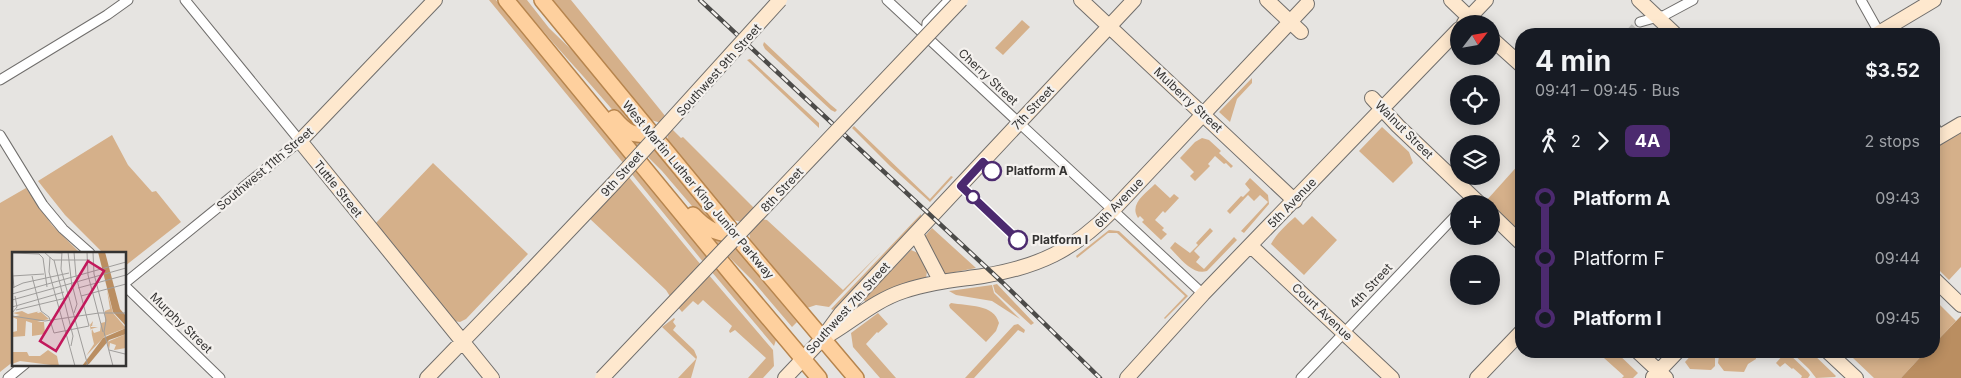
<!DOCTYPE html>
<meta charset="utf-8">
<style>
body{margin:0;font-family:Inter,sans-serif;background:#242831;color:#f1f3f6;height:100vh;display:flex;flex-direction:column;font-size:19px;white-space:nowrap}
*{box-sizing:border-box;margin:0}
p{font-size:16px;color:#9ea1a6}
.icon{flex:none;width:28px;height:28px;fill:none;stroke:currentColor;stroke-width:2;stroke-linecap:round;stroke-linejoin:round}
.map{position:relative;flex:1;overflow:hidden}
.details{position:absolute;left:1515px;top:28px;width:425px;height:330px;display:flex;flex-direction:column;background:#171b24;border-radius:20px;box-shadow:0 2px 12px #0003}
.details>*{flex:none}
.badge{padding:0 10px;border-radius:8px;font-size:18px;line-height:32px}
.needle{width:32px;rotate:59deg}
.buttons{position:absolute;left:1450px;top:15px;display:grid;gap:10px}
.buttons a{display:grid;place-items:center;width:50px;height:50px;border-radius:50%;background:#171b24;box-shadow:0 2px 12px #0003;font-size:25px}
.map>.badge{position:absolute;translate:-50% -50%;box-shadow:0 0 0 2px #fff}
.legs{display:flex;align-items:center;gap:8px;height:55px;padding:0 20px;font-size:16px}
.legs p{margin-inline-start:auto}
.head{display:flex;align-items:center;justify-content:space-between;height:85px;padding:0 20px}
h1{font-size:28px;font-weight:700;line-height:38px}
ul{padding:0 20px;list-style:none}
li{display:flex;align-items:center;gap:18px;height:60px;font-size:19px}
li i{display:grid;place-items:center;width:8px;height:100%;margin:0 6px;background:currentColor}
li i::after{content:'';width:12px;height:12px;margin:-6px;border:4px solid;border-radius:50%;background:#171b24}
li p{margin-inline-start:auto}
li:first-child i{background:linear-gradient(#0000 50%,currentColor 0)}
li:last-child i{background:linear-gradient(currentColor 50%,#0000 0)}
.map>svg:first-child{display:block}
</style>
<div class="map">
<svg width="1961" height="378" viewBox="0 0 1961 378">
<rect width="100%" height="100%" fill="#e6e4e1"/>
<path fill="#d5b08a" d="M489 0H496L627 160 624 164Z
M517 0H527L549 28 582 60 633 123 628 127 621 120C587 79 550 41 517 0Z
M553 0H571L666 117 661 123 651 120Z
M1022 20 1030 27 1003 55 995 48Z
M764 42 831 105 837 110 835 112 831 110 765 49 763 45Z
M750 59 819 123V128L747 60Z
M1252 78V83L1237 99 1230 122 1219 112Z
M854 126 930 199 951 176 953 177 930 202 890 166 852 128Z
M1382 127 1409 152 1413 163 1393 183 1359 151Z
M671 128 681 138 683 137 755 209 742 222 733 220 668 141 667 133Z
M1961 132V267L1949 280 1934 265V149Z
M112 135 128 165 152 192 156 191 181 222 125 266V253H103L65 215 38 181Z
M1202 138 1209 140 1221 151 1219 153 1233 166 1231 168 1226 163 1224 164 1215 156 1208 164 1210 166 1195 181 1190 176 1194 172 1180 158 1195 142Z
M635 139H647L715 221 709 226 662 171 632 141Z
M1521 162V234L1491 206V204L1486 201Z
M433 163 528 254 466 319 460 322 454 321 375 224Z
M634 169 708 259 704 263 631 173Z
M628 176 701 265 671 298 666 290 589 218Z
M1250 178 1268 195 1269 204 1244 233 1241 231 1268 202 1260 195 1254 201 1248 195 1230 214 1227 211 1241 196 1243 197 1250 190 1245 184Z
M1155 184 1170 198 1174 194 1179 198 1165 213 1163 211 1155 220 1164 228 1162 230 1167 234 1161 240 1142 222 1144 220 1140 216 1138 218C1129 204 1145 194 1155 184Z
M26 188 52 225 80 253H14V361L0 372V203Z
M921 214V217L833 310 831 309Z
M1312 216 1337 240 1304 275 1271 244C1277 233 1286 225 1295 217L1303 225Z
M761 219 767 220 843 290 881 252 829 307 816 305 807 308 750 239 749 231Z
M932 228 976 268 945 274 925 240V236Z
M1210 228 1213 231 1194 251 1200 257 1196 262 1204 269 1234 237 1237 240 1207 271C1193 276 1179 257 1170 248L1175 242 1190 253 1198 245 1196 243Z
M1109 230 1119 231 1188 296 1165 319 1164 318 1185 296 1117 233H1108L1077 258 1076 256Z
M715 236 728 238 797 322 792 327 752 280 711 239Z
M911 250 918 253 927 271 926 278 886 292 865 302 864 299Z
M715 267 776 340 774 346 711 271Z
M708 274 773 350 774 366 763 378H748L766 358 735 330 730 333 729 331 732 326 703 300 698 305 693 301 682 312 677 306Z
M997 284 1034 323 1031 325 995 292 993 285Z
M992 285 994 293 1020 319 992 301 956 295 949 291Z
M1934 299 1956 321 1934 344Z
M951 303C968 306 994 304 999 323L996 331 986 342 950 308 949 305Z
M878 313 888 324 878 333 877 332 866 344 896 378H880L853 347 851 333Z
M674 318 675 319 673 322 676 326 673 330 694 350 697 357 691 378H678L696 359 662 327Z
M1018 324 1025 330 1024 333 1018 330 974 378H965L1014 325Z
M1610 351H1615L1638 373 1633 378H1622L1624 376 1604 358Z
M1695 351H1713L1715 353V366L1711 370 1690 369 1685 362Z
M1725 351H1755L1756 359 1748 364 1744 372 1724 371 1718 363 1719 356 1724 354Z
M1790 351H1810L1836 376 1835 377 1816 378 1809 369Z
M1858 351H1926L1901 378H1874L1853 358Z
M1788 353 1808 372 1810 375 1808 378H1801L1802 376 1793 368 1792 369 1785 363 1780 367 1776 363 1784 354Z"/>
<path fill="#ba8e61" d="M1961 316V378H1901L1926 351H1934V344Z"/>
<g fill="none" stroke-linecap="round" stroke-linejoin="round">
<path stroke="#c2c1be" stroke-width="9" stroke-dasharray="9 4.5" stroke-linecap="butt" d="M1629 34 1640 22"/>
<defs>
<path id="street" d="M887 0 1203 294
M1861 0 1880 34
M1640 22 1665 15 1693 0
M926 36 927 23 949 0
M0 80 107 15 128 0
M1934 125 1940 136
M0 135 43 205 63 229 90 253
M125 283 300 141 185 0
M125 286 220 378
M8 378 25 364
M1301 378 1459 212"/>
<path id="secondary" d="M435 0 300 141 492 378
M1081 0 1295 201
M1267 0 1301 32
M1451 0 1476 24
M1639 0 1675 34
M1464 23 1486 0
M1877 34 1934 0
M1491 38 1521 65
M1372 98 1398 126 1480 204
M1934 140 1961 124
M1491 214 1521 243
M916 234 941 282
M1251 246 1392 378
M1934 279 1961 305
M822 339C851 323 873 301 904 291 930 282 956 280 983 276 1038 267 1074 250 1113 210L1307 4
M1637 351 1666 378
M1827 351 1856 378
M1653 377 1678 351
M427 378 522 280
M785 378 822 339 841 313 1134 0
M1127 378 1203 294 1459 29
M1477 378 1521 332"/>
<path id="primary" d="M506 0 733 276 819 378
M542 0 736 236 856 378
M614 118C625 131 634 138 651 133
M693 215C708 231 715 232 736 236"/>
</defs>
<use href="#street" stroke="#706e6c" stroke-width="11"/>
<use href="#secondary" stroke="#706e6c" stroke-width="16"/>
<use href="#primary" stroke="#b7854e" stroke-width="18"/>
<use href="#street" stroke="#fff" stroke-width="9"/>
<use href="#secondary" stroke="#fee8ce" stroke-width="14"/>
<use href="#primary" stroke="#fed09e" stroke-width="15"/>
<defs>
<path id="rail" d="M700 0 1002 282 1100 378"/>
</defs>
<use href="#rail" stroke="#4c4b49" stroke-width="4.5"/>
<use href="#rail" stroke="#f4f1ee" stroke-width="2.5" stroke-dasharray="8" stroke-linecap="butt"/>
<defs>
<path id="secondary-bridge" d="M522 280 615 182 780 0
M602 378 961 0"/>
</defs>
<use href="#secondary-bridge" stroke="#706e6c" stroke-width="16" stroke-linecap="butt"/>
<use href="#secondary-bridge" stroke="#fee8ce" stroke-width="14"/>
</g>
<g fill="none" stroke-linecap="round" stroke-linejoin="round">
<defs>
<path id="line-1" d="M992 171 983 162 961 186 1018 240"/>
</defs>
<use href="#line-1" stroke="#fff" stroke-width="11"/>
<use href="#line-1" stroke="#4c2a6f" stroke-width="8"/>
</g>
<g fill="#fff" stroke="#4c2a6f" stroke-width="2.5">
<circle cx="992" cy="171" r="9"/>
<circle cx="973" cy="197" r="6"/>
<circle cx="1018" cy="240" r="9"/>
</g>
<g text-anchor="middle" stroke-width="4.5" stroke-linejoin="round" paint-order="stroke">
<g font-size="12" fill="#343332" stroke="#f4f1ee">
<text transform="translate(719 70) rotate(-48)" y="4">Southwest 9th Street</text>
<text transform="translate(988 77) rotate(43)" y="4">Cherry Street</text>
<text transform="translate(1188 100) rotate(43)" y="4">Mulberry Street</text>
<text transform="translate(1033 108) rotate(-47)" y="4">7th Street</text>
<text transform="translate(1404 130) rotate(45)" y="4">Walnut Street</text>
<text transform="translate(265 169) rotate(-40)" y="4">Southwest 11th Street</text>
<text transform="translate(622 174) rotate(-48)" y="4">9th Street</text>
<text transform="translate(338 189) rotate(51)" y="4">Tuttle Street</text>
<text transform="translate(698 190) rotate(50)" y="4">West Martin Luther King Junior Parkway</text>
<text transform="translate(782 190) rotate(-47)" y="4">8th Street</text>
<text transform="translate(1119 203) rotate(-46)" y="4">6th Avenue</text>
<text transform="translate(1292 203) rotate(-46)" y="4">5th Avenue</text>
<text transform="translate(1371 286) rotate(-47)" y="4">4th Street</text>
<text transform="translate(848 308) rotate(-48)" y="4">Southwest 7th Street</text>
<text transform="translate(1322 312) rotate(43)" y="4">Court Avenue</text>
<text transform="translate(181 323) rotate(44)" y="4">Murphy Street</text>
</g>
<g font-size="12" font-weight="bold" fill="#343332" stroke="#f4f1ee" text-anchor="start">
<text x="1006" y="175">Platform A</text>
<text x="1032" y="244">Platform I</text>
</g>
</g>
<g transform="translate(12 252)">
<rect width="114" height="114" fill="#e6e4e1"/>
<path d="M95 38 101 61 114 76 93 84 74 104 82 92 77 70 79 69 77 70 78 73 81 69 80 74 86 73 79 74 78 73 79 75H86L79 77 80 82V77L82 81 88 79 89 71 93 70V59L98 57ZM10 59 16 62 28 59 25 60 26 61 29 60 37 67 25 70H32L33 82 20 84V71L14 69 13 84 0 85 1 80 5 79V67L0 65 8 63 1 61ZM114 82V96L102 98 104 93 98 91 97 98 95 90ZM0 96V100H15L17 104H28L36 98 45 104 47 114 8 109 0 112Z" fill="#d5b08a"/>
<path d="M86 0H93L108 57 114 64V74L101 60ZM114 76V82L97 88 77 112 70 114 91 86Z" fill="#ba8e61"/>
<path fill="none" stroke="#9f9d9b" stroke-width="1" d="M32 0 41 8H78M33 0 50 1M50 0 49 17 76 114M56 0 60 35M75 0 76 23 91 80M81 0 82 22 94 68 92 80 101 114M0 1 27 2 31 6 35 35M38 5 37 20 63 114M42 8 61 84 59 94M0 15 2 36M0 24 32 22M20 24 29 59 37 65 42 81 77 74 64 24 62 0M0 36 11 31 57 21M61 36 65 52 62 61M66 36 114 23M0 42 114 10M69 44 114 32M0 48 114 16M0 55 52 40M4 58 54 46M0 61 5 55 3 44M0 64 33 69 87 61H114M97 98 113 102"/>
<path fill="#c2185b" fill-opacity="0.15" stroke="#c2185b" stroke-width="2.5" d="M76 9 92 19 44 99 28 89Z"/>
<rect width="114" height="114" fill="none" stroke="#343332" stroke-width="2.5"/>
</g>
</svg>
<div class="buttons">
<a><svg class="needle" viewBox="-14 -14 28 28"><path d="M0-13l5 13h-10z" fill="#e53935"/><path d="M0 13l5-13h-10z" fill="#9ea1a6"/></svg></a>
<a><svg class="icon" aria-label="locate" viewBox="0 0 24 24"><circle cx="12" cy="12" r="6"/><path d="M12 2v4M12 18v4M2 12h4M18 12h4"/></svg></a>
<a><svg class="icon" aria-label="layers" viewBox="0 0 24 24"><path d="M12 4l9 5-9 5-9-5zM3 14l9 5 9-5"/></svg></a>
<a>+</a>
<a>−</a>
</div>
<section class="details">
<div class="head"><div><h1>4 min</h1><p>09:41 – 09:45 · Bus</p></div><b>$3.52</b></div>
<div class="legs"><svg class="icon" aria-label="walk" viewBox="0 0 24 24"><circle cx="13" cy="4" r="2"/><path d="M13 8l-2 6 4 7M11 14l-3 7M7 12l3-4h3l4 4"/></svg>2<svg class="icon" aria-label="forward" viewBox="0 0 24 24"><path d="M9 5l7 7-7 7"/></svg><b class="badge" style="background:#4c2a6f;color:#fff">4A</b><p>2 stops</p></div>
<ul>
<li><i style="color:#4c2a6f"></i><b>Platform A</b><p>09:43</p></li>
<li><i style="color:#4c2a6f"></i><span>Platform F</span><p>09:44</p></li>
<li><i style="color:#4c2a6f"></i><b>Platform I</b><p>09:45</p></li>
</ul>
</section>
</div>
